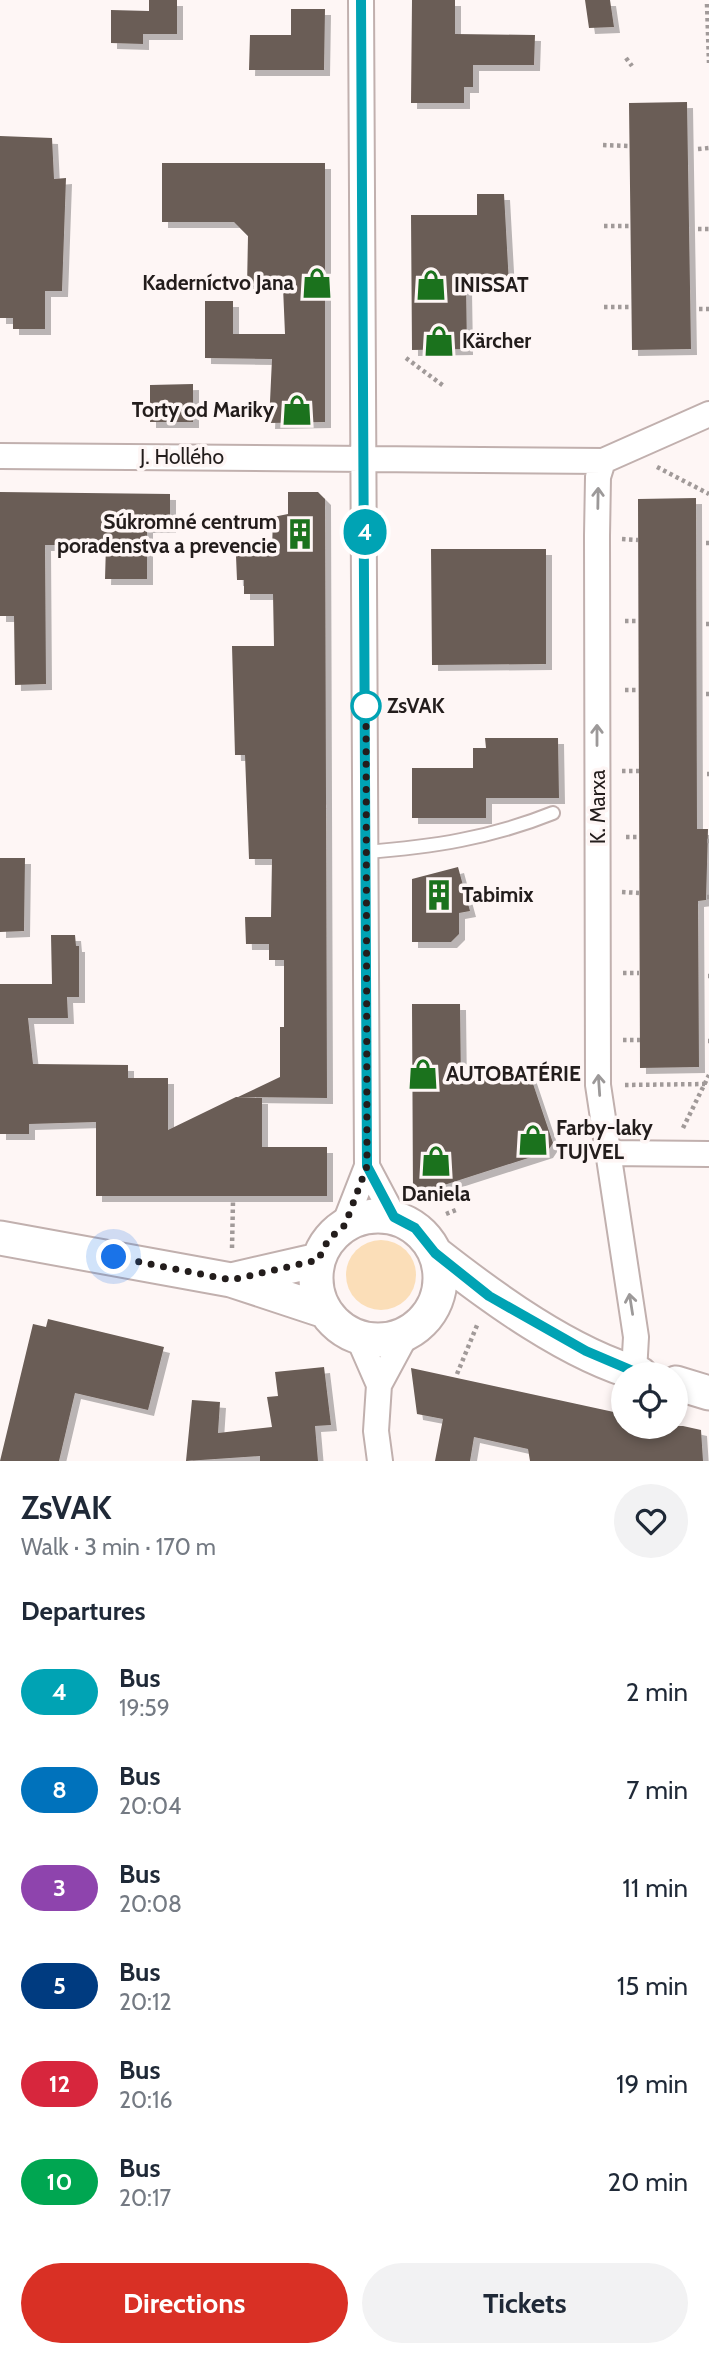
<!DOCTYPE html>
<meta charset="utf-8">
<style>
body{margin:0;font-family:Cabin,sans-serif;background:#f2f2f3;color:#1f2937;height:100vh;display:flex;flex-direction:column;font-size:26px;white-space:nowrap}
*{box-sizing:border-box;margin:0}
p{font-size:23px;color:#747a83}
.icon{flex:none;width:38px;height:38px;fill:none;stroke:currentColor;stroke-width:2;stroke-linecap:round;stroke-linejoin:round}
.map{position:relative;height:1461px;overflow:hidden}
.sheet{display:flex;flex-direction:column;background:#fff;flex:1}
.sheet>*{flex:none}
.badge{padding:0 14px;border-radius:23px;font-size:24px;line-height:46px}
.controls{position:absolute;left:611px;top:1362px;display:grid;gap:14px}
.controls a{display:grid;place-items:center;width:77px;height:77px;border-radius:50%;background:#fff;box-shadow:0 4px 10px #0003;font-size:35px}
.you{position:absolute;width:35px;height:35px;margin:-18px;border:5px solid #fff;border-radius:50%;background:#1a73e8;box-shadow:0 0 0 10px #1a73e833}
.map>.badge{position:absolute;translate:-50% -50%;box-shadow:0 0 0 4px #fff}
h2{padding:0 21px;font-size:26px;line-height:63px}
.round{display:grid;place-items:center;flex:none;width:74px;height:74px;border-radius:37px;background:#f2f2f3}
.overview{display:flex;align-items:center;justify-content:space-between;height:119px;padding:0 21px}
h1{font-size:33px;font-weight:800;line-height:52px}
.action{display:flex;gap:14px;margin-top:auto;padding:14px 21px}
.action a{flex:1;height:80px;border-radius:42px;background:#d93025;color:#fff;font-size:28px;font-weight:800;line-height:80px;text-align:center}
.action a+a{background:#f2f2f3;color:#1f2937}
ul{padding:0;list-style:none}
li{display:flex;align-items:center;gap:21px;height:98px;padding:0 21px}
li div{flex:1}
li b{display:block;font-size:26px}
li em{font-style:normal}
li .badge{min-width:77px;font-weight:700;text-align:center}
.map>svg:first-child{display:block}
</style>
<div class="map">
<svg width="709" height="1461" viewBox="0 0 709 1461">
<defs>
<filter id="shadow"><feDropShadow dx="6" dy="6" stdDeviation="0" flood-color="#0004"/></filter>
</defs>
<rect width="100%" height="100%" fill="#fef6f5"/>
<path fill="#fbdeb8" d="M346 1275a35 35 0 1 1 70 0a35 35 0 1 1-70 0Z"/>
<path fill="#6a5d56" filter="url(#shadow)" d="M149 0H177V34H143V44L111 43V10L149 11Z
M412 0H455V34L535 35 534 65H473V87H464V103H411Z
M585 0H610L614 27 589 28Z
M291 9H325L324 70H249L250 35H291Z
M687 102 691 349 632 350 629 103Z
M0 136 52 138 54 179 66 178 62 291H45V329H13V318H0Z
M162 163H325V422L269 423 272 359 205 358V301H233V334H285L283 287H247L248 236 234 222H162Z
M477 194H504L509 284 466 285 467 349 412 350 411 215H477Z
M193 384V422H150V385Z
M0 492 170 494V527H147V579H105L106 545H45L46 684 15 685 14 616H0Z
M288 492H318L325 499 327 1098 238 1097 280 1077V1027H284V960H269V944H246L245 917H271L272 859H249L245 755H235L232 646H274L273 594H244V580H237L236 556 259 555V550H272L273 517 288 514Z
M696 498 697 829H708L706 900 698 901 699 1067 640 1068 638 499Z
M431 549H546V664L432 665Z
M485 738H558L559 798H486V818H412V768H473V748H486Z
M0 858H25L24 931 0 932Z
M458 867 470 911 459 913V934L451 942H412V879Z
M51 935H75L76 946H79V997H67L68 1018H28L33 1064 128 1065V1078H168V1130L236 1097 262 1098V1147H327V1196H96V1122L29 1124V1134H0V984H52Z
M412 1004H460L461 1084 527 1066 553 1143 547 1152 413 1195Z
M48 1319 164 1347 148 1410 75 1393 59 1461H0L33 1324 46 1327Z
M324 1367 331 1425 315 1426 318 1461H260V1456L186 1461 192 1400 220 1402 218 1433 272 1427 267 1397 278 1396 275 1372Z
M411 1368 623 1414V1426H683L701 1430 703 1461H530L528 1449 474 1437 470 1461H435L443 1419 417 1414Z"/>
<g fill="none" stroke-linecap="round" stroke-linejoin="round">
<defs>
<path id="lane" d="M366 852C432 847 491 838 553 813"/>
<path id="street" d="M0 456 603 461 709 414
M603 461 598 477 597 536 598 1085 636 1337 634 1372
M607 1153 709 1154
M367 1166 394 1217
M344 1225 367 1166 361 0
M358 1337 379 1385 376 1431 380 1461
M379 1385 407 1333"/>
<path id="secondary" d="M316 1278a62 62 0 1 1 124 0a62 62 0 1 1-124 0Z
M0 1238 231 1280 325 1311
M435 1253C491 1297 570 1355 640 1374
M231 1280 318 1260
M676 1383 709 1393"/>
</defs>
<use href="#lane" stroke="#c1b0ae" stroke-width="16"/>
<use href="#street" stroke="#c1b0ae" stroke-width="28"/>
<use href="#secondary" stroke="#c1b0ae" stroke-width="37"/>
<path stroke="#a19a99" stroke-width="4.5" stroke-dasharray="3.5 3.5" stroke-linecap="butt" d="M707 4 709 63
M626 58 632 66
M603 145 629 146
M698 149 709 148
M604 226H630
M698 229H709
M604 307H631
M699 309H709
M406 358 445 387
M657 467 709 494
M622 539 638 540
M706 543H709
M625 621H638
M706 624H709
M625 690H638
M706 694H709
M622 771H639
M707 774H709
M626 837H639
M707 841H709
M622 892 639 893
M707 897H709
M623 973H639
M708 976H709
M623 1040H640
M708 1041H709
M625 1085 705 1084
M683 1128 709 1075
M446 1214 456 1210
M232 1248 233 1201
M457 1374 478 1323"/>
<use href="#lane" stroke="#fff" stroke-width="12"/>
<use href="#street" stroke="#fff" stroke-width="24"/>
<use href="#secondary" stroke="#fff" stroke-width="33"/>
</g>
<defs><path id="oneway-shaft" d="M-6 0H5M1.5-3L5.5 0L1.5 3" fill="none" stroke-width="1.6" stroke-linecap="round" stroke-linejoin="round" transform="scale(1.75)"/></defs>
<g stroke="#9c9999">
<use href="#oneway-shaft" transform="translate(598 498) rotate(-89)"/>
<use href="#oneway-shaft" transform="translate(597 735) rotate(-90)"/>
<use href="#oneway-shaft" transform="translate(599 1085) rotate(-94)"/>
<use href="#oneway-shaft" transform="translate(631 1304) rotate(-99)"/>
</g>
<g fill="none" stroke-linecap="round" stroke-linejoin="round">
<defs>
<path id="line" d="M361 0 367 1166 394 1217 415 1228 435 1253 489 1296 586 1351 640 1374"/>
</defs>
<use href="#line" stroke="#fff" stroke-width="16"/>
<use href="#line" stroke="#00a3b4" stroke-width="10"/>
<path stroke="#231d1c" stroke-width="7" stroke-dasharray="0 12.6" d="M114 1257 231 1280 318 1260 328 1240 345 1225 367 1166 366 706"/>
</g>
<defs>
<symbol id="shop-bare" viewBox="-9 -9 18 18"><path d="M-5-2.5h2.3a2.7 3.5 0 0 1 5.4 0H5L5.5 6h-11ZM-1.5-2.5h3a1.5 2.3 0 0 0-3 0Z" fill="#1b721d" stroke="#fef6f5" stroke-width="2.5" paint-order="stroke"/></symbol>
<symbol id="building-bare" viewBox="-9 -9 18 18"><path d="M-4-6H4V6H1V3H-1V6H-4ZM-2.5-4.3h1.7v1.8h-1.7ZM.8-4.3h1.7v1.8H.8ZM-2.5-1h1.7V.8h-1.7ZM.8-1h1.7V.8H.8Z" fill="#1b721d" stroke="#fef6f5" stroke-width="2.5" paint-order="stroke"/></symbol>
</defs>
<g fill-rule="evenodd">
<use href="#shop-bare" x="295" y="261" width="44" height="44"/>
<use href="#shop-bare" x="409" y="263" width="44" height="44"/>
<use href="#shop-bare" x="417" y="319" width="44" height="44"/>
<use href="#shop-bare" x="275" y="388" width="44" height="44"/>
<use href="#building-bare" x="278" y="512" width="44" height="44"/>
<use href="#building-bare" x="417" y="873" width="44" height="44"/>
<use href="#shop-bare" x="401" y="1052" width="44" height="44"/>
<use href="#shop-bare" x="511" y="1118" width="44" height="44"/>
<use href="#shop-bare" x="414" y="1139" width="44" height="44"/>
</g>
<circle fill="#fff" stroke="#00a3b4" stroke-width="3.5" cx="366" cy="706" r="14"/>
<g text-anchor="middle" stroke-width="7" stroke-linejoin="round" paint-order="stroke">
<g font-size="21" font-weight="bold" fill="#231d1c" stroke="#fef6f5" text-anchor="start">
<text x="294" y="290" text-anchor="end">Kaderníctvo Jana</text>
<text x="454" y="292">INISSAT</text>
<text x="462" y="348">Kärcher</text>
<text x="274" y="417" text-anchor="end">Torty od Mariky</text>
<text x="277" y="529" text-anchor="end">Súkromné centrum<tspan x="277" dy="24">poradenstva a prevencie</tspan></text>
<text x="462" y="902">Tabimix</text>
<text x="446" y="1081">AUTOBATÉRIE</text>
<text x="556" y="1135">Farby-laky<tspan x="556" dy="24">TUJVEL</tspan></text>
<text x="436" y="1201" text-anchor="middle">Daniela</text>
</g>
<g font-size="21" fill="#231d1c" stroke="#fef6f5">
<text x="182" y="464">J. Hollého</text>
<text transform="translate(598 807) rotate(-90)" y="7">K. Marxa</text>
</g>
<g font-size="21" font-weight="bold" fill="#231d1c" stroke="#fef6f5" text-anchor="start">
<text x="387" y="713">ZsVAK</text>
</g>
</g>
</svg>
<div class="controls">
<a><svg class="icon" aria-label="locate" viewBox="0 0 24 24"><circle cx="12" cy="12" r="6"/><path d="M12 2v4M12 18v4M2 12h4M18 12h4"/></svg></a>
</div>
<div class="you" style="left:114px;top:1257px"></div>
<b class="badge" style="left:365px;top:532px;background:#00a3b4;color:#fff">4</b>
</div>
<section class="sheet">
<div class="overview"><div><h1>ZsVAK</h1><p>Walk · 3 min · 170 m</p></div><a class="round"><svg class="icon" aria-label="heart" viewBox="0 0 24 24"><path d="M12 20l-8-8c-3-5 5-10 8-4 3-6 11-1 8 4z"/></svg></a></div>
<h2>Departures</h2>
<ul>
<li><span class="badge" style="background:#00a3b4;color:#fff">4</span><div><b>Bus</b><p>19:59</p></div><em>2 min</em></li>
<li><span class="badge" style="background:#0072bc;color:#fff">8</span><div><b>Bus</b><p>20:04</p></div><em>7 min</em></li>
<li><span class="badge" style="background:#8e44ad;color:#fff">3</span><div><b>Bus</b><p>20:08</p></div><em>11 min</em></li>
<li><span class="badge" style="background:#003b80;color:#fff">5</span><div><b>Bus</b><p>20:12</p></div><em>15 min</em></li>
<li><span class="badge" style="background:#d7263d;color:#fff">12</span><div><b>Bus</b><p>20:16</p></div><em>19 min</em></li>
<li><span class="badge" style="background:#00a651;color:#fff">10</span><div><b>Bus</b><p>20:17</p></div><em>20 min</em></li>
</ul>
<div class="action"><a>Directions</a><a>Tickets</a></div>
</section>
